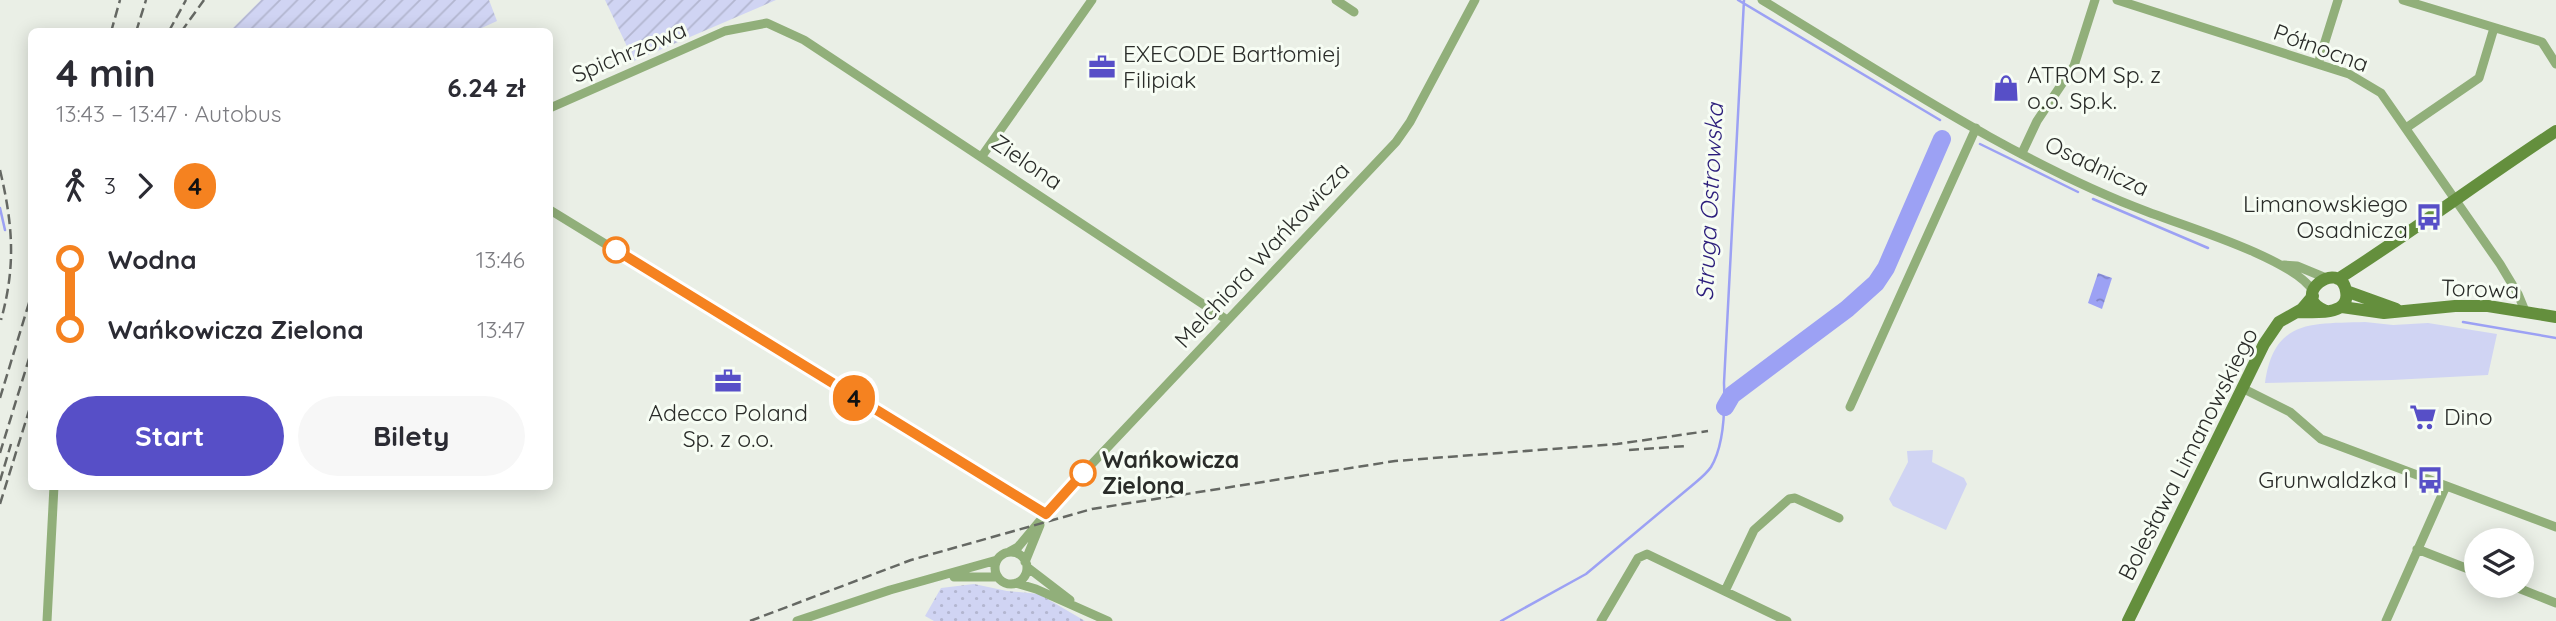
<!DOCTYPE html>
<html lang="pl">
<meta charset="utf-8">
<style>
body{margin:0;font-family:Quicksand,sans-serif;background:#f7f7f7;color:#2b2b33;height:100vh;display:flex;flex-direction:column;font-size:26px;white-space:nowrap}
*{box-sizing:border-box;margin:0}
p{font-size:23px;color:#7c7c81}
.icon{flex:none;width:38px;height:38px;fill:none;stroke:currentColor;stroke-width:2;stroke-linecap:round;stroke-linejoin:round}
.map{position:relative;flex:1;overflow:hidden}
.drawer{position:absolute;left:28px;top:28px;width:525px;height:462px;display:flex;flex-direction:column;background:#fff;border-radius:10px;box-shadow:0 4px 18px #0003}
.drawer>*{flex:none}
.badge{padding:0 14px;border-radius:23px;font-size:24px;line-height:46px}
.controls{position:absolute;left:2464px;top:528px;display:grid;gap:14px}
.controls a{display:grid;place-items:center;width:70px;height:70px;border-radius:50%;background:#fff;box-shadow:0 4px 18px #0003;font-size:35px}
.map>.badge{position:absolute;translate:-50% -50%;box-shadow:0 0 0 4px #fff}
.legs{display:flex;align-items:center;gap:10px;height:77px;padding:0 28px;font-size:23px}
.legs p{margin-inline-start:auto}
.summary{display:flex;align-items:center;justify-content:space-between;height:119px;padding:0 28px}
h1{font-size:38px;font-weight:700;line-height:52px}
.cta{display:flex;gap:14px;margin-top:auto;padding:14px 28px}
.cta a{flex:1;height:80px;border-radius:42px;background:#574fc7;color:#fff;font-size:28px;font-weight:700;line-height:80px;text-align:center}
.cta a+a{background:#f7f7f7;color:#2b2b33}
ul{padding:0 28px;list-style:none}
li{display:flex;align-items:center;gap:24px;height:70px;font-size:26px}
li i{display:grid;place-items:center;width:10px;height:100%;margin:0 9px;background:currentColor}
li i::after{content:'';width:18px;height:18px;margin:-9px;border:5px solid;border-radius:50%;background:#fff}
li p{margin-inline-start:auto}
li:first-child i{background:linear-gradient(#0000 50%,currentColor 0)}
li:last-child i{background:linear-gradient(currentColor 50%,#0000 0)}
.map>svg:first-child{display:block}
</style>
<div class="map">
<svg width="2556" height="621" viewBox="0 0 2556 621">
<defs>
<pattern id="park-dots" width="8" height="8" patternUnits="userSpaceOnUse" patternTransform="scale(1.75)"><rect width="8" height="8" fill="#d0d4f3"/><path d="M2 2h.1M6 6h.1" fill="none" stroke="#b3b6d0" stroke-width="1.8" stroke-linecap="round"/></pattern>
<pattern id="garden-furrows" width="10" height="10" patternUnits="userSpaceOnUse" patternTransform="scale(1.75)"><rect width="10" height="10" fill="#d0d4f3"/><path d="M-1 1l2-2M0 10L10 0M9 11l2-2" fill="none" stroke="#b3b6d0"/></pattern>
<pattern id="water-ripples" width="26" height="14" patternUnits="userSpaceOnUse" patternTransform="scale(1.75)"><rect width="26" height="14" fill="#9ca1f4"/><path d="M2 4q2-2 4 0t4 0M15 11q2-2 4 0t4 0" fill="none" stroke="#7f83c6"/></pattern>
</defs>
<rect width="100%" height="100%" fill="#eaefe6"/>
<path fill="#d0d4f3" d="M2365 322 2393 325 2428 323 2497 334 2488 375 2392 380 2265 383C2274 318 2313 324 2365 322Z
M1933 450 1932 462 1964 478 1967 484 1946 530 1893 506 1889 499 1908 462 1907 451Z"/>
<path fill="url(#park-dots)" d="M974 584 1007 591 1039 594 1085 621H934L925 616 941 588Z"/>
<path fill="url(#garden-furrows)" d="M261 0H489L497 21 473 32 230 31Z
M605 0H776L634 61Z"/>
<path fill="url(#water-ripples)" d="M2098 273 2112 278 2102 309 2088 303Z"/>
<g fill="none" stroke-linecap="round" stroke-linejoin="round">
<path stroke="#9ca1f4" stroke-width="2.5" d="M1738 0 1940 120
M1980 144 2078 192
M2093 199 2208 248
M0 208 5 230
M2463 322 2556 338
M1501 621 1586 574 1695 483C1701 478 1707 473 1711 467 1725 444 1725 408 1724 383L1744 0"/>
<path stroke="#9ca1f4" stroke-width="18" d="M1725 407 1732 395 1847 309 1876 283 1886 268 1942 139"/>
<path stroke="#91af7a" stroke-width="9" d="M1336 0 1354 12
M1762 0C1885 74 2013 161 2148 212 2185 226 2294 259 2313 291
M2117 0 2349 74 2381 93 2500 264 2518 294 2525 311
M2403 0 2542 42 2556 64
M2318 64 2338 0
M550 108 725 31 767 23 804 40 1227 320
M2406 128 2479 78 2494 28
M2022 153 2037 121 2074 66 2095 0
M982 156 1092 0
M550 210 1046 514
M2284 265 2297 266 2326 278
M2242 388 2290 412 2321 439 2556 527
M1850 407 1976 128
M2417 549 2476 572
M1009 552 1018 547 1054 504 1396 142 1410 122 1475 0
M995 568a16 16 0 1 1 32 0a16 16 0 1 1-32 0Z
M1025 562 1040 525
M1027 567 1070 600
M954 577H998
M1016 583 1036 589 1108 621
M2513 586 2556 603
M1725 591 1754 530 1789 499 1795 498 1839 518
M47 621 54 486
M797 621 890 590 997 560
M1601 621 1638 558 1647 554 1787 621
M2386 621 2446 486"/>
<path stroke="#648f3d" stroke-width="12" d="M2338 279C2412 232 2483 179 2556 131
M2346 291 2396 309
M2342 307 2384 313 2455 306H2488L2556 317
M2297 312C2313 312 2351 317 2346 291 2340 257 2287 296 2326 311
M2128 621 2264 344 2279 322 2302 309 2313 296"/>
<path stroke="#656863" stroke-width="2.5" stroke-dasharray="10 5" stroke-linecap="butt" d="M169 31 186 0
M111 32 120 0
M136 32 146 0
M181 32 204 0
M0 170C13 225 16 266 1 320
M0 398 32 293
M1629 450 1686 446
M0 453 32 349
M0 481 11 444
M0 504 32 401
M750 621 911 560 1092 509 1395 461 1617 444 1708 431"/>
</g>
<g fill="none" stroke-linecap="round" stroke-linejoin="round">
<defs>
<path id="line-1" d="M616 250 1046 514 1083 473"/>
</defs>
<use href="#line-1" stroke="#fff" stroke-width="16"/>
<use href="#line-1" stroke="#f58220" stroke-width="10"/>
</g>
<defs>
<symbol id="office-bare" viewBox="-9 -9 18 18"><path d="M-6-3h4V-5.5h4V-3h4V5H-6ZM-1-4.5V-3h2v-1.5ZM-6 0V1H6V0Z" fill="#574fc7" stroke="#f7fdf4" stroke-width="2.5" paint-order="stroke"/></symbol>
<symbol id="shop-bare" viewBox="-9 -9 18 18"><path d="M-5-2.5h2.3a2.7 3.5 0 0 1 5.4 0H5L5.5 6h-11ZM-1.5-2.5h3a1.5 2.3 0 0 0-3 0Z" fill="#574fc7" stroke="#f7fdf4" stroke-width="2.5" paint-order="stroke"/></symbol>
<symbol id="bus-bare" viewBox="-9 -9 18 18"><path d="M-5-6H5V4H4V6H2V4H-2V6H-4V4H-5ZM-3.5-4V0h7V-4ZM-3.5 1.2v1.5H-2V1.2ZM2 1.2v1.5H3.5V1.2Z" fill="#574fc7" stroke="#f7fdf4" stroke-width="2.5" paint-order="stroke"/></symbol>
<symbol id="supermarket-bare" viewBox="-9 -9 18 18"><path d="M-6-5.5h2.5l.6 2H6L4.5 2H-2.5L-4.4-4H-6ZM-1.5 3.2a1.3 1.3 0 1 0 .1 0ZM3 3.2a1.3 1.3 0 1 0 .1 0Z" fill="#574fc7" stroke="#f7fdf4" stroke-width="2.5" paint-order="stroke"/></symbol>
</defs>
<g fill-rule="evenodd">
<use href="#office-bare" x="1083" y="48" width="38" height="38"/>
<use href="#shop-bare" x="1987" y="69" width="38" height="38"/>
<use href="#bus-bare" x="2410" y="198" width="38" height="38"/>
<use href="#office-bare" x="709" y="362" width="38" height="38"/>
<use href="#supermarket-bare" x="2404" y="398" width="38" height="38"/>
<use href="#bus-bare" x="2411" y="461" width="38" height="38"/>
</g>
<g fill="#fff" stroke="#f58220" stroke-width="3.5">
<circle cx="616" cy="250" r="12"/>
<circle cx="1083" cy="473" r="12"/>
</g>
<g text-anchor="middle" stroke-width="6" stroke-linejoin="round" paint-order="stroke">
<g font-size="23" fill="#2a2c29" stroke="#f7fdf4">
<text transform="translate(2321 48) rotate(20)" y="8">Północna</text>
<text transform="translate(629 52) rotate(-23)" y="8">Spichrzowa</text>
<text transform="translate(1027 162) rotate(34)" y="8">Zielona</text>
<text transform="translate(2097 166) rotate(25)" y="8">Osadnicza</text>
<text transform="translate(1262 255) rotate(-47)" y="8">Melchiora Wańkowicza</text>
<text transform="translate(2480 289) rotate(2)" y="8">Torowa</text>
<text transform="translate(2188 454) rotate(-63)" y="8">Bolesława Limanowskiego</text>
</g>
<g font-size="23" fill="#2a2c29" stroke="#f7fdf4" text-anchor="start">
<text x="1123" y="62">EXECODE Bartłomiej<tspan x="1123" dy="26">Filipiak</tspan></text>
<text x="2027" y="83">ATROM Sp. z<tspan x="2027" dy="26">o.o. Sp.k.</tspan></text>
<text x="2408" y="212" text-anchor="end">Limanowskiego<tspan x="2408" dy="26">Osadnicza</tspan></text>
<text x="728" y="421" text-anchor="middle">Adecco Poland<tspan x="728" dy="26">Sp. z o.o.</tspan></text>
<text x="2444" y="425">Dino</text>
<text x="2409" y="488" text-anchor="end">Grunwaldzka I</text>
</g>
<g font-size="23" font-weight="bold" fill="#2a2c29" stroke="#f7fdf4" text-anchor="start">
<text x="1102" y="468">Wańkowicza<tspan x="1102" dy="26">Zielona</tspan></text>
</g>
<g font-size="24" font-style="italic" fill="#2b1d7b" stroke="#f7fdf4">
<text transform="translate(1710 202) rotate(-87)" y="8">Struga Ostrowska</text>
</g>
</g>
</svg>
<div class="controls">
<a><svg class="icon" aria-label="layers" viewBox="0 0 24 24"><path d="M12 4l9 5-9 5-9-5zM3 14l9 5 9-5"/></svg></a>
</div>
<b class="badge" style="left:854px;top:398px;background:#f58220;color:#111">4</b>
<section class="drawer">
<div class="summary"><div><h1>4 min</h1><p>13:43 – 13:47 · Autobus</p></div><b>6.24 zł</b></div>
<div class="legs"><svg class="icon" aria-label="walk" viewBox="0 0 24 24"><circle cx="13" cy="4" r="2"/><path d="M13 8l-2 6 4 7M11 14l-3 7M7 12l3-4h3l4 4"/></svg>3<svg class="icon" aria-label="forward" viewBox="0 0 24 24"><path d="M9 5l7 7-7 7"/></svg><b class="badge" style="background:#f58220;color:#111">4</b></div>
<ul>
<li><i style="color:#f58220"></i><b>Wodna</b><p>13:46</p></li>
<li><i style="color:#f58220"></i><b>Wańkowicza Zielona</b><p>13:47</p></li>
</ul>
<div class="cta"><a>Start</a><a>Bilety</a></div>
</section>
</div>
